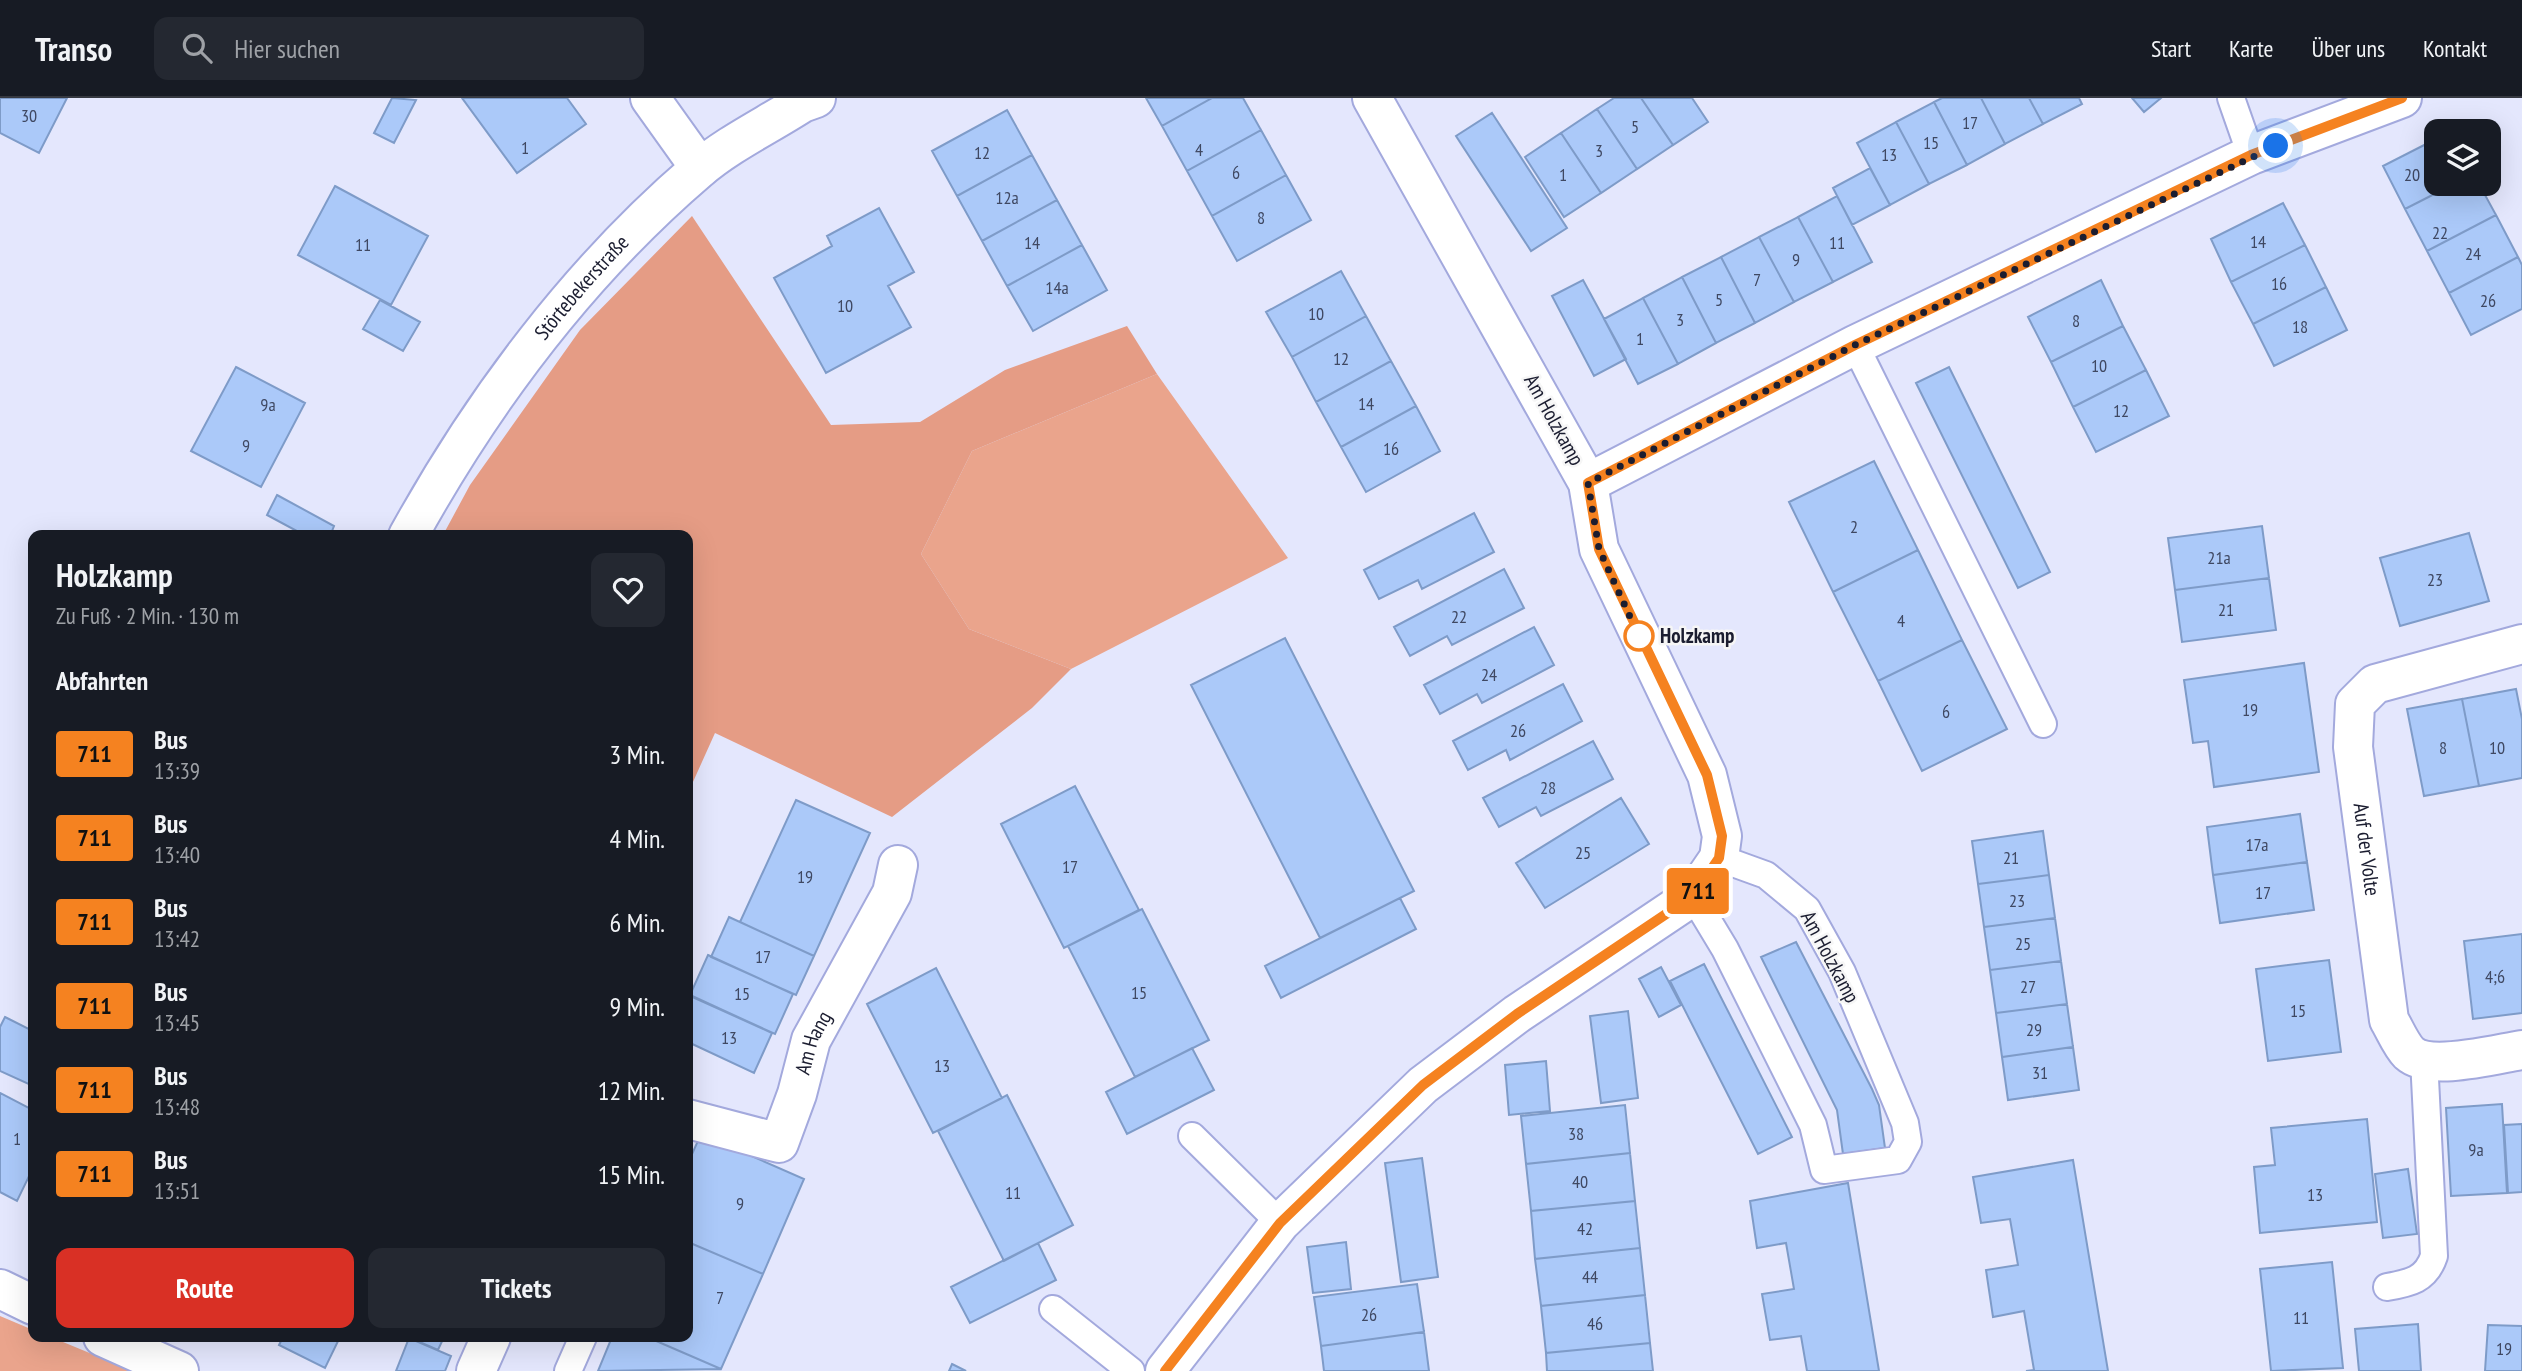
<!DOCTYPE html>
<html lang="de">
<meta charset="utf-8">
<style>
body{margin:0;font-family:"PT Sans Narrow",sans-serif;background:#242831;color:#f1f3f6;height:100vh;display:flex;flex-direction:column;font-size:26px;white-space:nowrap}
*{box-sizing:border-box;margin:0}
p{font-size:23px;color:#9ea1a6}
.icon{flex:none;width:38px;height:38px;fill:none;stroke:currentColor;stroke-width:2;stroke-linecap:round;stroke-linejoin:round}
.map{position:relative;flex:1;overflow:hidden}
.details{position:absolute;left:28px;top:432px;width:665px;height:812px;display:flex;flex-direction:column;background:#171b24;border-radius:14px;box-shadow:0 7px 28px #0002}
.details>*{flex:none}
.badge{padding:0 14px;border-radius:5px;font-size:24px;line-height:46px}
.buttons{position:absolute;left:2424px;top:21px;display:grid;gap:14px}
.buttons a{display:grid;place-items:center;width:77px;height:77px;border-radius:14px;background:#171b24;box-shadow:0 7px 28px #0002;font-size:35px}
.you{position:absolute;width:35px;height:35px;margin:-18px;border:5px solid #fff;border-radius:50%;background:#1a73e8;box-shadow:0 0 0 10px #1a73e833}
.map>.badge{position:absolute;translate:-50% -50%;box-shadow:0 0 0 4px #fff}
h2{padding:0 28px;font-size:26px;line-height:63px}
.round{display:grid;place-items:center;flex:none;width:74px;height:74px;border-radius:14px;background:#242831}
.headline{display:flex;align-items:center;justify-content:space-between;height:119px;padding:0 28px}
h1{font-size:33px;font-weight:700;line-height:52px}
.cta{display:flex;gap:14px;margin-top:auto;padding:14px 28px}
.cta a{flex:1;height:80px;border-radius:14px;background:#d93025;color:#fff;font-size:28px;font-weight:700;line-height:80px;text-align:center}
.cta a+a{background:#242831;color:#f1f3f6}
ul{padding:0;list-style:none}
li{display:flex;align-items:center;gap:21px;height:84px;padding:0 28px}
li div{flex:1}
li b{display:block;font-size:26px}
li em{font-style:normal}
li .badge{min-width:77px;font-weight:700;text-align:center}
header{display:flex;align-items:center;gap:42px;box-sizing:border-box;height:98px;padding:0 35px;background:#171b24;border-bottom:2px solid #363941}
header strong{font-size:33px}
nav{display:flex;gap:38px;margin-inline-start:auto;font-size:24px}
.search{width:490px;height:63px;background:#242831;display:flex;align-items:center;gap:18px;box-sizing:border-box;padding:0 24px;border-radius:14px;color:#9ea1a6;font-size:26px}
.map>svg:first-child{display:block}
</style>
<header>
<strong>Transo</strong>
<div class="search"><svg class="icon" aria-label="search" viewBox="0 0 24 24"><circle cx="10" cy="10" r="6"/><path d="M15 15l6 6"/></svg>Hier suchen</div>
<nav><a>Start</a><a>Karte</a><a>Über uns</a><a>Kontakt</a></nav>
</header>
<div class="map">
<svg width="2522" height="1273" viewBox="0 0 2522 1273">
<rect width="100%" height="100%" fill="#e4e7fd"/>
<path fill="#eaa48c" d="M1157 276 1288 460 1071 571 969 531 921 456 972 353Z
M0 1218 33 1232V1239H51L133 1273H0Z"/>
<path fill="#e59c85" d="M692 118 831 327 920 324 1005 272 1127 228 1157 276 972 353 921 456 969 531 1071 571 1032 610 892 719 715 635 688 695V438L443 437 470 387 580 232Z"/>
<path fill="#abc9f9" stroke="#7e9bc8" stroke-width="2" d="M0 0H67L39 55 0 35Z
M392 0 416 2 394 45 374 35Z
M462 0H567L586 26 517 75Z
M1146 0H1212L1162 28Z
M1212 0H1243L1261 32 1187 73 1162 28Z
M1614 0H1641L1673 47 1637 71 1597 11Z
M1641 0H1692L1708 24 1673 47Z
M1942 0H1981L2005 46 1967 67 1934 4Z
M1981 0H2029L2043 26 2005 46Z
M2029 0H2079L2082 6 2043 26Z
M2132 0H2161L2144 14Z
M1934 4 1967 67 1929 86 1896 24Z
M1597 11 1637 71 1601 95 1561 35Z
M1007 12 1032 57 957 98 932 53Z
M1492 15 1567 130 1531 153 1456 38Z
M1896 24 1929 86 1890 107 1857 45Z
M1261 32 1286 77 1212 118 1187 73Z
M1561 35 1601 95 1564 119 1525 59Z
M2436 41V86H2454L2405 111 2383 68Z
M1032 57 1057 102 982 143 957 98Z
M1870 70 1890 107 1852 127 1833 90Z
M1286 77 1311 122 1237 163 1212 118Z
M2454 86H2479L2496 117 2427 153 2405 111Z
M335 88 428 138 391 207 298 157Z
M1837 98 1872 164 1833 184 1798 119Z
M1057 102 1082 147 1007 188 982 143Z
M2283 105 2305 147 2231 184 2211 141Z
M879 110 914 174 888 188 911 229 826 275 774 180 832 148 827 138Z
M2496 117 2518 159 2449 195 2427 153Z
M1798 119 1833 184 1794 204 1759 139Z
M1759 139 1794 204 1755 225 1721 159Z
M1082 147 1107 192 1033 233 1007 188Z
M2305 147 2326 189 2253 226 2231 184Z
M1721 159 1755 225 1716 245 1682 179Z
M2518 159 2522 167V211L2471 237 2449 195Z
M1341 173 1366 218 1292 259 1266 214Z
M1682 179 1716 245 1678 266 1643 200Z
M1583 182 1626 261 1594 278 1552 198Z
M2101 182 2123 228 2051 264 2028 219Z
M2326 189 2347 232 2274 268 2253 226Z
M1643 200 1678 266 1638 286 1604 221Z
M380 202 420 224 403 253 363 231Z
M1366 218 1391 263 1316 304 1292 259Z
M2123 228 2146 272 2073 309 2051 264Z
M1391 263 1416 308 1341 349 1316 304Z
M236 269 305 305 261 389 191 353Z
M1949 269 2050 474 2018 490 1916 285Z
M2146 272 2169 318 2096 354 2073 309Z
M1416 308 1440 353 1366 394 1341 349Z
M1874 363 1918 452 1833 494 1789 404Z
M277 397 334 428 330 438H306L267 417Z
M1474 415 1494 454 1422 491 1418 482 1379 501 1364 472Z
M2262 428 2269 480 2175 492 2168 440Z
M2469 435 2489 503 2400 528 2380 460Z
M1918 452 1962 542 1878 583 1833 494Z
M1504 471 1524 510 1452 547 1447 538 1410 558 1394 529Z
M2269 480 2276 532 2182 544 2175 492Z
M1534 529 1554 567 1482 605 1477 596 1440 616 1424 587Z
M1285 540 1414 793 1320 840 1191 587Z
M1962 542 2007 631 1922 673 1878 583Z
M2304 565 2319 674 2214 689 2208 643 2193 645 2184 582Z
M1563 586 1582 623 1510 662 1506 652 1468 672 1453 643Z
M2516 591 2522 621V680L2479 688 2462 601Z
M2462 601 2479 688 2424 698 2407 611Z
M1593 643 1613 681 1541 718 1536 709 1499 729 1483 700Z
M1075 688 1139 812 1064 850 1001 726Z
M1621 700 1649 746 1545 810 1516 765Z
M796 702 870 735 814 858 740 824Z
M2300 716 2307 764 2213 777 2207 729Z
M2043 733 2049 777 1978 786 1972 743Z
M2307 764 2314 812 2220 825 2213 777Z
M2049 777 2055 820 1984 829 1978 786Z
M1400 800 1416 831 1281 900 1265 868Z
M1142 811 1209 942 1135 979 1068 848Z
M729 819 814 858 796 897 711 859Z
M2055 820 2061 863 1990 872 1984 829Z
M2522 836V915L2473 921 2464 843Z
M1796 844 1872 991 1879 1007 1885 1050 1843 1056 1837 1012 1761 859Z
M708 857 793 896 775 936 690 897Z
M2329 862 2341 954 2268 963 2256 871Z
M2061 863 2067 906 1996 915 1990 872Z
M1704 866 1792 1039 1758 1056 1670 883Z
M1661 869 1681 907 1659 919 1639 881Z
M936 870 1002 1000 933 1035 867 906Z
M688 897 772 935 754 975 688 944Z
M2067 906 2073 949 2002 959 1996 915Z
M1628 913 1638 1000 1601 1005 1590 918Z
M5 919 33 933V988L0 973V929Z
M2073 949 2079 992 2008 1002 2002 959Z
M1192 950 1214 992 1127 1036 1106 994Z
M1546 963 1550 1013 1509 1017 1505 967Z
M0 995 33 1012V1070L17 1103 0 1094Z
M1007 997 1073 1127 1004 1163 938 1033Z
M2502 1006 2507 1095 2451 1098 2446 1010Z
M1625 1007 1630 1055 1526 1066 1521 1018Z
M2367 1021 2377 1124 2260 1135 2254 1069 2275 1067 2271 1030Z
M2522 1026V1094L2508 1095 2504 1027Z
M701 1036 804 1081 763 1176 688 1144V1065Z
M1630 1055 1635 1103 1531 1113 1526 1066Z
M1422 1060 1438 1179 1401 1184 1385 1065Z
M2073 1062 2108 1273H2026L2034 1272 2024 1213 1993 1219 1986 1172 2018 1167 2010 1121 1981 1125 1973 1079Z
M2408 1071 2417 1136 2383 1140 2375 1076Z
M1848 1085 1879 1273H1807L1801 1238 1770 1242 1762 1196 1794 1191 1786 1145 1757 1150 1750 1103Z
M1635 1103 1640 1150 1535 1161 1531 1113Z
M688 1144 763 1176 721 1271 647 1239H688Z
M1346 1144 1351 1191 1313 1195 1307 1149Z
M1038 1145 1056 1182 970 1225 951 1189Z
M1640 1150 1645 1197 1541 1208 1535 1161Z
M2332 1164 2343 1270 2271 1273 2260 1171Z
M1417 1186 1424 1234 1321 1248 1314 1199Z
M1645 1197 1650 1245 1546 1255 1541 1208Z
M2418 1226 2421 1273H2359L2355 1231Z
M2488 1227 2522 1228V1273H2485Z
M1424 1234 1429 1273H1324L1321 1248Z
M283 1239H340L325 1270 279 1247Z
M408 1239H444L438 1252Z
M612 1239H647L721 1271 598 1273Z
M409 1240 451 1258 445 1273H396Z
M1650 1245 1653 1273H1547L1546 1255Z
M952 1266 966 1273H949Z"/>
<g fill="none" stroke-linecap="round" stroke-linejoin="round">
<defs>
<path id="service" d="M2231 0 2251 57
M1855 247 2043 626
M1693 798 1725 851 1813 1027 1824 1072 1898 1062 1908 1044 1905 1025 1842 874 1807 811 1766 777 1719 760
M1192 1038 1280 1125
M2387 1189C2410 1185 2426 1182 2434 1158L2424 961
M1053 1211 1131 1273
M568 1273 583 1239"/>
<g id="minor">
<path d="M650 0 700 70"/>
<path d="M1588 385 1855 247 2251 57 2402 0"/>
<path id="s1" d="M408 438C483 302 580 173 698 72 728 46 768 27 802 5L816 0"/>
<path id="s2" d="M2522 546 2375 586 2355 606 2353 649 2389 922C2395 932 2401 947 2409 955 2430 974 2496 956 2522 952"/>
<path id="s3" d="M688 1021 779 1045 797 996 811 942 892 795 898 767"/>
<path d="M0 1191 33 1207"/>
<path d="M103 1239 179 1273"/>
<path d="M476 1273 491 1239"/>
<path d="M1165 1273 1280 1125 1423 987 1517 916 1693 798 1719 760 1722 738 1707 677 1599 451 1588 385 1372 0"/>
</g>
</defs>
<use href="#service" stroke="#a3a9dd" stroke-width="30"/>
<use href="#minor" stroke="#a3a9dd" stroke-width="42"/>
<use href="#service" stroke="#fff" stroke-width="26"/>
<use href="#minor" stroke="#fff" stroke-width="38"/>
</g>
<g fill="none" stroke-linecap="round" stroke-linejoin="round">
<defs>
<path id="line" d="M1165 1273 1280 1125 1423 987 1517 916 1693 798 1719 760 1722 738 1707 677 1599 451 1588 385 1855 247 2251 57 2402 0"/>
</defs>
<use href="#line" stroke="#fff" stroke-width="16"/>
<use href="#line" stroke="#f58220" stroke-width="10"/>
<path stroke="#1b1d30" stroke-width="7" stroke-dasharray="0 12.6" d="M1639 538 1642 545 1599 451 1588 385 1855 247 2276 48"/>
</g>
<circle fill="#fff" stroke="#f58220" stroke-width="3.5" cx="1639" cy="538" r="14"/>
<g text-anchor="middle" stroke-width="5" stroke-linejoin="round" paint-order="stroke">
<g font-size="18" fill="#3f4862">
<text x="29" y="24">30</text>
<text x="1970" y="31">17</text>
<text x="1635" y="35">5</text>
<text x="1931" y="51">15</text>
<text x="525" y="56">1</text>
<text x="1199" y="58">4</text>
<text x="1599" y="59">3</text>
<text x="982" y="61">12</text>
<text x="1889" y="63">13</text>
<text x="1236" y="81">6</text>
<text x="1563" y="83">1</text>
<text x="2412" y="83">20</text>
<text x="1007" y="106">12a</text>
<text x="1261" y="126">8</text>
<text x="2440" y="141">22</text>
<text x="2258" y="150">14</text>
<text x="1032" y="151">14</text>
<text x="1837" y="151">11</text>
<text x="363" y="153">11</text>
<text x="2473" y="162">24</text>
<text x="1796" y="168">9</text>
<text x="1757" y="188">7</text>
<text x="2279" y="192">16</text>
<text x="1057" y="196">14a</text>
<text x="1719" y="208">5</text>
<text x="2488" y="209">26</text>
<text x="845" y="214">10</text>
<text x="1316" y="222">10</text>
<text x="1680" y="228">3</text>
<text x="2076" y="229">8</text>
<text x="2300" y="235">18</text>
<text x="1640" y="247">1</text>
<text x="1341" y="267">12</text>
<text x="2099" y="274">10</text>
<text x="1366" y="312">14</text>
<text x="268" y="313">9a</text>
<text x="2121" y="319">12</text>
<text x="246" y="354">9</text>
<text x="1391" y="357">16</text>
<text x="1854" y="435">2</text>
<text x="2219" y="466">21a</text>
<text x="2435" y="488">23</text>
<text x="2226" y="518">21</text>
<text x="1459" y="525">22</text>
<text x="1901" y="529">4</text>
<text x="1489" y="583">24</text>
<text x="2250" y="618">19</text>
<text x="1946" y="620">6</text>
<text x="1518" y="639">26</text>
<text x="2443" y="656">8</text>
<text x="2497" y="656">10</text>
<text x="1548" y="696">28</text>
<text x="2257" y="753">17a</text>
<text x="1583" y="761">25</text>
<text x="2011" y="766">21</text>
<text x="1070" y="775">17</text>
<text x="805" y="785">19</text>
<text x="2263" y="801">17</text>
<text x="2017" y="809">23</text>
<text x="2023" y="852">25</text>
<text x="763" y="865">17</text>
<text x="2495" y="885">4;6</text>
<text x="2028" y="895">27</text>
<text x="1139" y="901">15</text>
<text x="742" y="902">15</text>
<text x="2298" y="919">15</text>
<text x="2034" y="938">29</text>
<text x="729" y="946">13</text>
<text x="942" y="974">13</text>
<text x="2040" y="981">31</text>
<text x="1576" y="1042">38</text>
<text x="17" y="1047">1</text>
<text x="2476" y="1058">9a</text>
<text x="1580" y="1090">40</text>
<text x="1013" y="1101">11</text>
<text x="2315" y="1103">13</text>
<text x="740" y="1112">9</text>
<text x="1585" y="1137">42</text>
<text x="1590" y="1185">44</text>
<text x="720" y="1206">7</text>
<text x="1369" y="1223">26</text>
<text x="2301" y="1226">11</text>
<text x="1595" y="1232">46</text>
<text x="2504" y="1257">19</text>
</g>
<g font-size="21" fill="#1b1d30" stroke="#f6f6f6">
<text dy="7" stroke="none"><textPath href="#s1" startOffset="304">Störtebekerstraße</textPath></text>
<text transform="translate(1554 322) rotate(61)" y="7">Am Holzkamp</text>
<text dy="7" stroke="none"><textPath href="#s2" startOffset="327">Auf der Volte</textPath></text>
<text transform="translate(1830 859) rotate(62)" y="7">Am Holzkamp</text>
<text dy="7" stroke="none"><textPath href="#s3" startOffset="200">Am Hang</textPath></text>
</g>
<g font-size="21" font-weight="bold" fill="#1b1d30" stroke="#f6f6f6" text-anchor="start">
<text x="1660" y="545">Holzkamp</text>
</g>
</g>
</svg>
<div class="buttons">
<a><svg class="icon" aria-label="layers" viewBox="0 0 24 24"><path d="M12 4l9 5-9 5-9-5zM3 14l9 5 9-5"/></svg></a>
</div>
<div class="you" style="left:2276px;top:48px"></div>
<b class="badge" style="left:1698px;top:793px;background:#f58220;color:#111">711</b>
<section class="details">
<div class="headline"><div><h1>Holzkamp</h1><p>Zu Fuß · 2 Min. · 130 m</p></div><a class="round"><svg class="icon" aria-label="heart" viewBox="0 0 24 24"><path d="M12 20l-8-8c-3-5 5-10 8-4 3-6 11-1 8 4z"/></svg></a></div>
<h2>Abfahrten</h2>
<ul>
<li><span class="badge" style="background:#f58220;color:#111">711</span><div><b>Bus</b><p>13:39</p></div><em>3 Min.</em></li>
<li><span class="badge" style="background:#f58220;color:#111">711</span><div><b>Bus</b><p>13:40</p></div><em>4 Min.</em></li>
<li><span class="badge" style="background:#f58220;color:#111">711</span><div><b>Bus</b><p>13:42</p></div><em>6 Min.</em></li>
<li><span class="badge" style="background:#f58220;color:#111">711</span><div><b>Bus</b><p>13:45</p></div><em>9 Min.</em></li>
<li><span class="badge" style="background:#f58220;color:#111">711</span><div><b>Bus</b><p>13:48</p></div><em>12 Min.</em></li>
<li><span class="badge" style="background:#f58220;color:#111">711</span><div><b>Bus</b><p>13:51</p></div><em>15 Min.</em></li>
</ul>
<div class="cta"><a>Route</a><a>Tickets</a></div>
</section>
</div>
